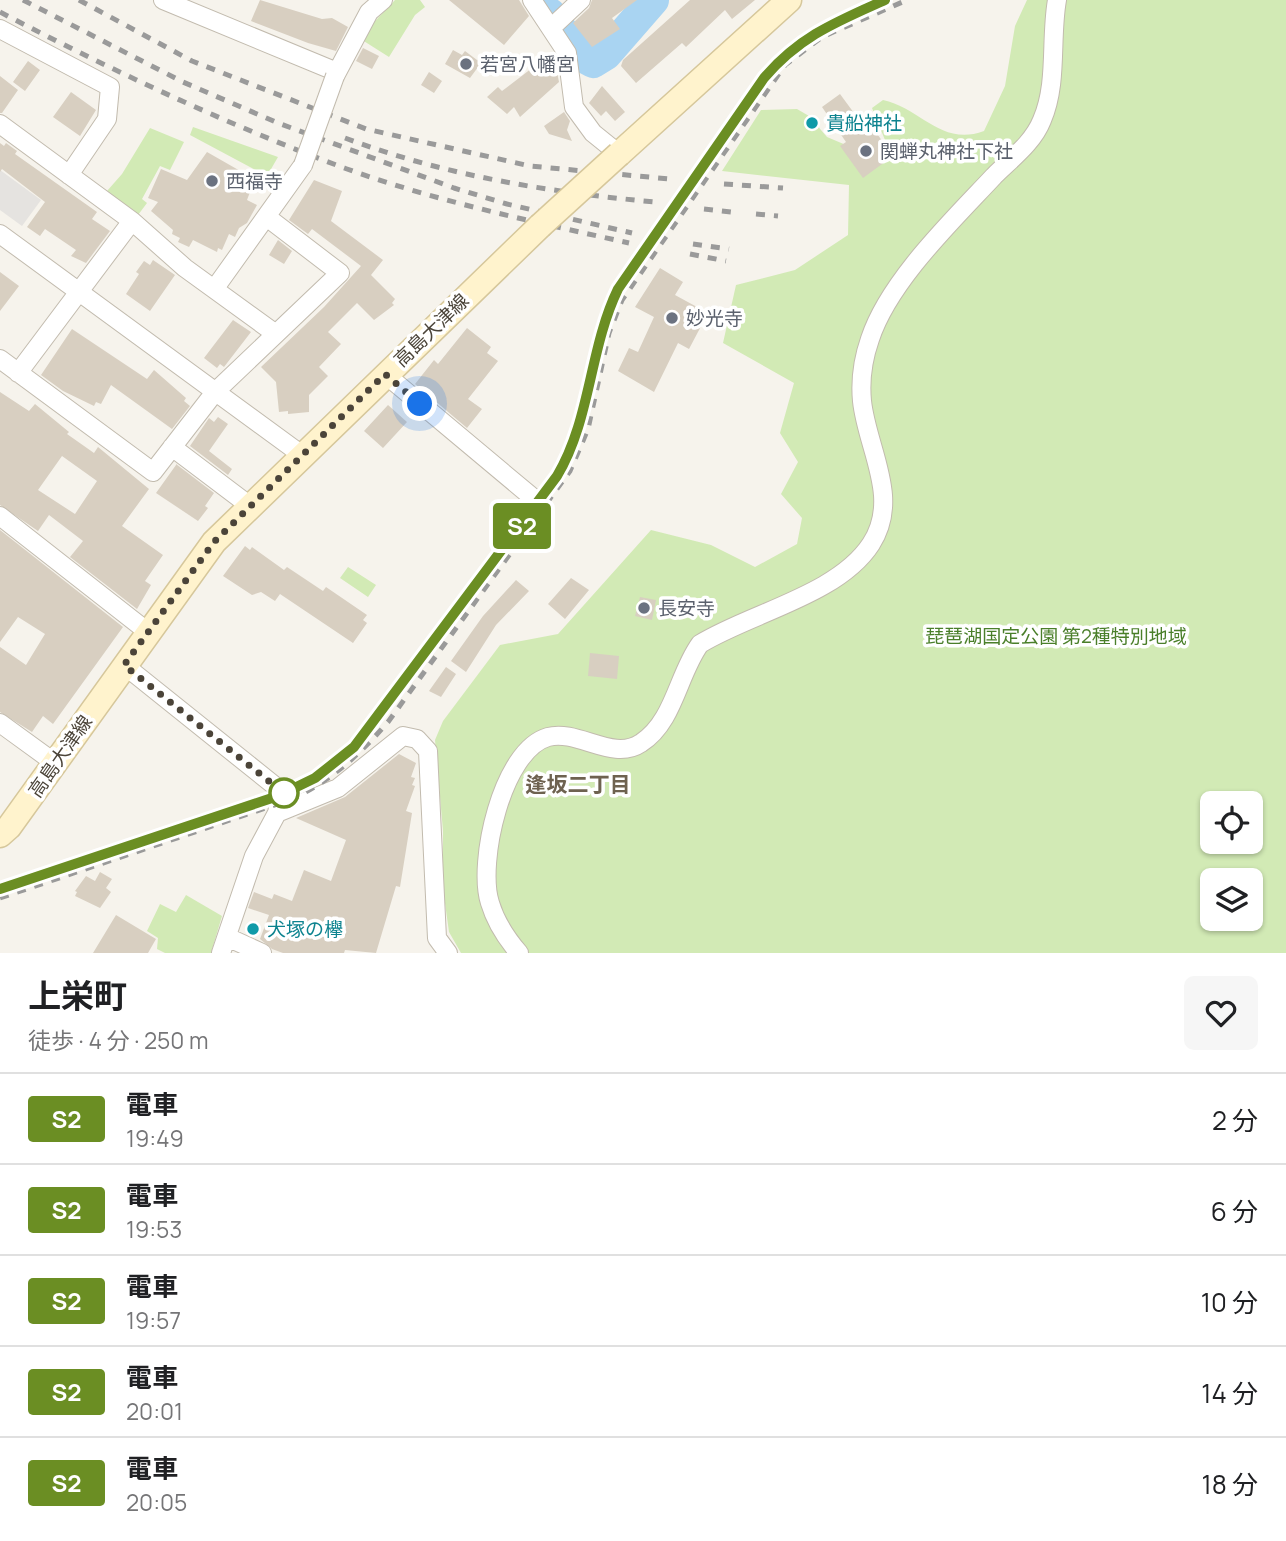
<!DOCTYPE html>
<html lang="ja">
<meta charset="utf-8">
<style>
body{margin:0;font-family:Manrope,"Noto Sans JP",sans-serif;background:#f6f6f6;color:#202124;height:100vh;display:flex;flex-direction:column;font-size:26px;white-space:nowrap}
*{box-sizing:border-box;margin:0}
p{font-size:23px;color:#757577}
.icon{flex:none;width:38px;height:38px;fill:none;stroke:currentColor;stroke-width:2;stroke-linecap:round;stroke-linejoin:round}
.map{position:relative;height:953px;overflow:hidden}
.panel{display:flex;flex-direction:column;background:#fff;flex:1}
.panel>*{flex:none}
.badge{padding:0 14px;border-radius:5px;font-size:24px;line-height:46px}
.controls{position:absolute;left:1200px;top:791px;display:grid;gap:14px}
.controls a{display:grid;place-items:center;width:63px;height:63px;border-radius:10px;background:#fff;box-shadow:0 2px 5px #0004;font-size:35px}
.you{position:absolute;width:35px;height:35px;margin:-18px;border:5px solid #fff;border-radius:50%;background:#1a73e8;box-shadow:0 0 0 10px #1a73e833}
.map>.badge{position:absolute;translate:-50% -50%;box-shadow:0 0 0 4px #fff}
.round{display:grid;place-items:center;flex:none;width:74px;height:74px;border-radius:10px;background:#f6f6f6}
.headline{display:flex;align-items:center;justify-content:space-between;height:119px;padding:0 28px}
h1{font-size:33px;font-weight:700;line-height:52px}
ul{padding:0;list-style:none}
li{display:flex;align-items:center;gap:21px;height:91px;padding:0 28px;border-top:2px solid #e0e0e0}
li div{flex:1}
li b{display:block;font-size:26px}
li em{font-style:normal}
li .badge{min-width:77px;font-weight:700;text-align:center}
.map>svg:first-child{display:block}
</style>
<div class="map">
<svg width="1286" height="953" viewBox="0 0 1286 953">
<rect width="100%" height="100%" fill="#f6f3ec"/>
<path fill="#d2eab5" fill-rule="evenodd" d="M395 0H420L425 7 415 15 389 57 359 38Z
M1027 0H1286V953H461L449 932 443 889V831L435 740 443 721 500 645 558 634 651 530 711 545 755 567 797 544 802 518 781 494 798 462 780 433 794 383 723 343 736 285 795 270 848 235 849 185 722 171 761 110 797 109 809 116 827 137 872 156 885 140 872 108 883 100C921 108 941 147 984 131L1005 86 1015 26ZM1213 803H1251V842H1213ZM1213 880H1251V919H1213Z
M193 127 278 157 267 176 190 135Z
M150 128 184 142 170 170 160 166 142 199 147 203 138 215 107 191 122 174Z
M348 567 376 585 368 597 340 578Z
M186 895 222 916 211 953H165L157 949 158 938 147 931 160 904 176 912Z"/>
<path fill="#e5e3e0" d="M0 170 41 200 22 226 0 210Z"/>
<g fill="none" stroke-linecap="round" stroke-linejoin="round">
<path stroke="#a9d4f2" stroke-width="32" d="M550 14 578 54 593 62 606 54 653 0"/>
</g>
<path fill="#d8cfc1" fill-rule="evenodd" d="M260 0 322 19 332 18 348 27 336 51 308 43 251 21Z
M449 0H519L529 16 504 45Z
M592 0H637L612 18 620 29 592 47 573 23 589 8Z
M690 0H755L732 19 725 10 686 47 682 43 636 83 621 66 623 60Z
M363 48 379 56 372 69 356 61Z
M453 50 462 55 465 51 481 63 470 78 445 64Z
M553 52 559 82 520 117 514 107 507 114 487 97 498 87 502 91Z
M28 61 40 70 25 91 13 82Z
M429 72 442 81 434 93 421 85Z
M0 76 18 90 2 113H0Z
M602 86 625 112 615 121 606 111 601 116 589 103Z
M71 92 96 110 80 136 53 117Z
M840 94 865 128 870 124 893 156 863 178 840 146 846 142 822 107Z
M564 112 570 121 567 130 572 141 549 134 544 126Z
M0 143 4 146 6 143 17 151 15 154 97 212 92 219 110 231 86 263 71 256 76 250 45 229 40 236 27 227 45 202 2 169 0 172Z
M207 152 242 172 235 185 250 192 247 200 257 205 247 223 239 228 235 237 229 234 222 250 218 248 217 252 193 240 189 247 178 242 180 238 172 234 173 230 151 211 158 202 148 198 161 169 187 180Z
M314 180 342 191 331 221 383 260 371 275 395 299 392 303 394 305 374 320 357 303 328 332 341 344 319 367 328 376 309 395V412L288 414V411L279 412 276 382 261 367 324 307 361 266 312 229 308 234 289 220Z
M278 240 292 251 284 264 269 255Z
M153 260 175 275 150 311 126 294 139 274 136 272 144 261 150 265Z
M660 268 683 282 675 295 708 313 689 349 678 343 654 392 618 371 629 348 638 352 654 317 635 307Z
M0 272 19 286 0 311Z
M233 320 251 332 224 367 220 364 217 368 204 358Z
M467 328 491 347 487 353 498 361 468 399 482 409 467 428 415 384 434 360 438 364Z
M72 329 147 379 154 370 186 398 184 401 190 406 172 429 111 385 101 404 96 402 94 406 63 391 41 375Z
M0 392 29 411 35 404 69 432 67 434 94 453 98 447 149 489 122 526 163 555 145 581 151 585 137 609 70 557 83 541 49 515 38 531 0 505ZM62 456 97 481 75 514 38 490Z
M388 405 407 422 383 448 364 431Z
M218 417 228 424 209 451 232 469 228 475 190 446 209 418 214 422Z
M176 465V464L214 493 205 506 208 508 198 521 156 493Z
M0 530 123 627 53 724 43 716 32 732 0 712V647L26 665 45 634 18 617 0 642Z
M245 546 250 550 252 547 284 570 287 567 323 591 326 587 367 615 363 620 367 623 353 643 280 594 275 601 261 592 252 595 223 576Z
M571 578 589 590 565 619 548 604Z
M516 580 529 591 496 625 466 672 451 661 483 616Z
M640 597 656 600 652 620 635 616Z
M590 653 619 656 617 679 588 676Z
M446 667 456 674 441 697 429 691Z
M399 754 416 763 411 777 415 778 412 785 415 786 406 811 412 813 400 887 396 886 376 953 345 950 344 953H283L272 949 260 939 269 915 248 908 254 892 272 899 274 894 292 901 304 870 331 881 346 840 296 818 345 797Z
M100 872 112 879 106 888 111 892 100 908 75 896 77 892 75 891 86 876 95 881Z
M116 915 156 939 148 953H93Z"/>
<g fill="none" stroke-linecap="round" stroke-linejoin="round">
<defs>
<path id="minor" d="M163 0 337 72
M532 0 567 53 574 107 593 133 619 154
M551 28 581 0
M0 29 110 87 107 119 69 175
M335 76 369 12 383 0
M0 124 132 221 185 268 276 334
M0 234 302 455
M215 288 303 165
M0 359 153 472 215 392 340 273 268 218
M18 373 132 221
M385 374 532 497
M172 447 250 506
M0 516 148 632
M124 665 275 786 279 803 277 813 254 856 221 953
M0 723 55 763
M277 813 338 788 403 736 417 739 428 751 437 938 448 953
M227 937 262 953
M519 953C506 938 496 923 490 903 477 863 502 750 548 737 578 729 613 762 641 743 674 722 678 674 700 644 750 613 838 595 871 544 901 498 867 449 862 401 860 380 863 359 870 339 889 281 953 220 994 176 1011 159 1033 143 1042 120 1058 83 1050 39 1057 0"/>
<path id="secondary" d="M619 154 789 0
M0 835 9 827 214 542 540 226"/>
</defs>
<use href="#minor" stroke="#c2bbae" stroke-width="20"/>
<use href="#secondary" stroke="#d6c79b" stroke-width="27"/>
<use href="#minor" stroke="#fff" stroke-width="18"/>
<use href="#secondary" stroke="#fff3cd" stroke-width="24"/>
<path stroke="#9a9a9a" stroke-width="5" stroke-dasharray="9 9" stroke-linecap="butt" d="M23 0 183 82 278 123 454 188 507 204 632 233
M79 0 192 61 366 129 530 166 670 179
M0 12C113 71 228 125 347 169 439 202 535 222 629 243
M345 138C446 176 549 192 654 202
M701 168 779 61
M724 184 783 188
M704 209 731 212
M756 214 778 216
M693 244 729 249
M690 254 726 261
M0 898 292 799C332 780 359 755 388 722L570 471 588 429 609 333 622 300 785 65 822 37 907 0"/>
<defs>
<path id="minor-bridge" d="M303 165 335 76"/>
<path id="secondary-bridge" d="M540 226 619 154"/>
</defs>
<use href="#minor-bridge" stroke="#c2bbae" stroke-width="20" stroke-linecap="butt"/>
<use href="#secondary-bridge" stroke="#d6c79b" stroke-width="27" stroke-linecap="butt"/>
<use href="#minor-bridge" stroke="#fff" stroke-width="18"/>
<use href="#secondary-bridge" stroke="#fff3cd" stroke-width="24"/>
</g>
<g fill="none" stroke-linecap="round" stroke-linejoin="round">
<defs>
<path id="line" d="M0 889 278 796 315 778 354 747 557 476C591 419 589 349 618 289L764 78C800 36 836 22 885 0"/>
</defs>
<use href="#line" stroke="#fff" stroke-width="16"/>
<use href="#line" stroke="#6b8e23" stroke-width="10"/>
<path stroke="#4b4439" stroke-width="7" stroke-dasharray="0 12.6" d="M284 793 278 796 275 786 124 665 214 542 385 374 420 404"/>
</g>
<g fill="#6b7280" stroke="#fff" stroke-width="2.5">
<circle cx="466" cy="64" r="7"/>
<circle cx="866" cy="151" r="7"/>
<circle cx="212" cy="181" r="7"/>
<circle cx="672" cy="318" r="7"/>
<circle cx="644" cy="608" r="7"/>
</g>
<g fill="#0f9aa8" stroke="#fff" stroke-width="2.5">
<circle cx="812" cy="123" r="7"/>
<circle cx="253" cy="929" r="7"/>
</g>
<circle fill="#fff" stroke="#6b8e23" stroke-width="3.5" cx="284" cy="793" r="14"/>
<g text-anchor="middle" stroke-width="7" stroke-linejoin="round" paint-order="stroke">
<g font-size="19" fill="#5b616d" stroke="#fff" text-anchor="start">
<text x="480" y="71">若宮八幡宮</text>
<text x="880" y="158">関蝉丸神社下社</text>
<text x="226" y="188">西福寺</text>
<text x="686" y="325">妙光寺</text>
<text x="658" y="615">長安寺</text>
</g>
<g font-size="19" fill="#0d838f" stroke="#fff" text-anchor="start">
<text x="826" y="130">貴船神社</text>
<text x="267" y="936">犬塚の欅</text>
</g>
<g font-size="19" fill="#4b4439" stroke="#fff">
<text transform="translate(431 330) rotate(-44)" y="7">高島大津線</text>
<text transform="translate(60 756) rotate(-55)" y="7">高島大津線</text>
</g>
<g font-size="19" fill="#4a7f2a" stroke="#fff">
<text x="1056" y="643">琵琶湖国定公園 第2種特別地域</text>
</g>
<g font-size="21" font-weight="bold" fill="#6e6250" stroke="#fff">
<text x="578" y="792">逢坂二丁目</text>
</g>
</g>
</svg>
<div class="controls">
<a><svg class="icon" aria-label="locate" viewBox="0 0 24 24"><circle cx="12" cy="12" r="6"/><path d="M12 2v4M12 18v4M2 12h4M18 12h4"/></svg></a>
<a><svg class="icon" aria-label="layers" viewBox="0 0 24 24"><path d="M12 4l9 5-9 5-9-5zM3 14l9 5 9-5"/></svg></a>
</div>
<div class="you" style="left:420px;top:404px"></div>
<b class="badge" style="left:522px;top:526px;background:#6b8e23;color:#fff">S2</b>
</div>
<section class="panel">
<div class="headline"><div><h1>上栄町</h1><p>徒歩 · 4 分 · 250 m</p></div><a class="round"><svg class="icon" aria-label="heart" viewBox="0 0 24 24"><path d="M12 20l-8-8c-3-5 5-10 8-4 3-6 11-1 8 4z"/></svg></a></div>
<ul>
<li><span class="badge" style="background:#6b8e23;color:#fff">S2</span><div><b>電車</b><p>19:49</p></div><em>2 分</em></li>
<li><span class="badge" style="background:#6b8e23;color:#fff">S2</span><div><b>電車</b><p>19:53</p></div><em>6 分</em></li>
<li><span class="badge" style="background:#6b8e23;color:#fff">S2</span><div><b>電車</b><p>19:57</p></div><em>10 分</em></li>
<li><span class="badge" style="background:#6b8e23;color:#fff">S2</span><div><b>電車</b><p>20:01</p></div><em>14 分</em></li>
<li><span class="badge" style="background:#6b8e23;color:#fff">S2</span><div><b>電車</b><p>20:05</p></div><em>18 分</em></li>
</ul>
</section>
